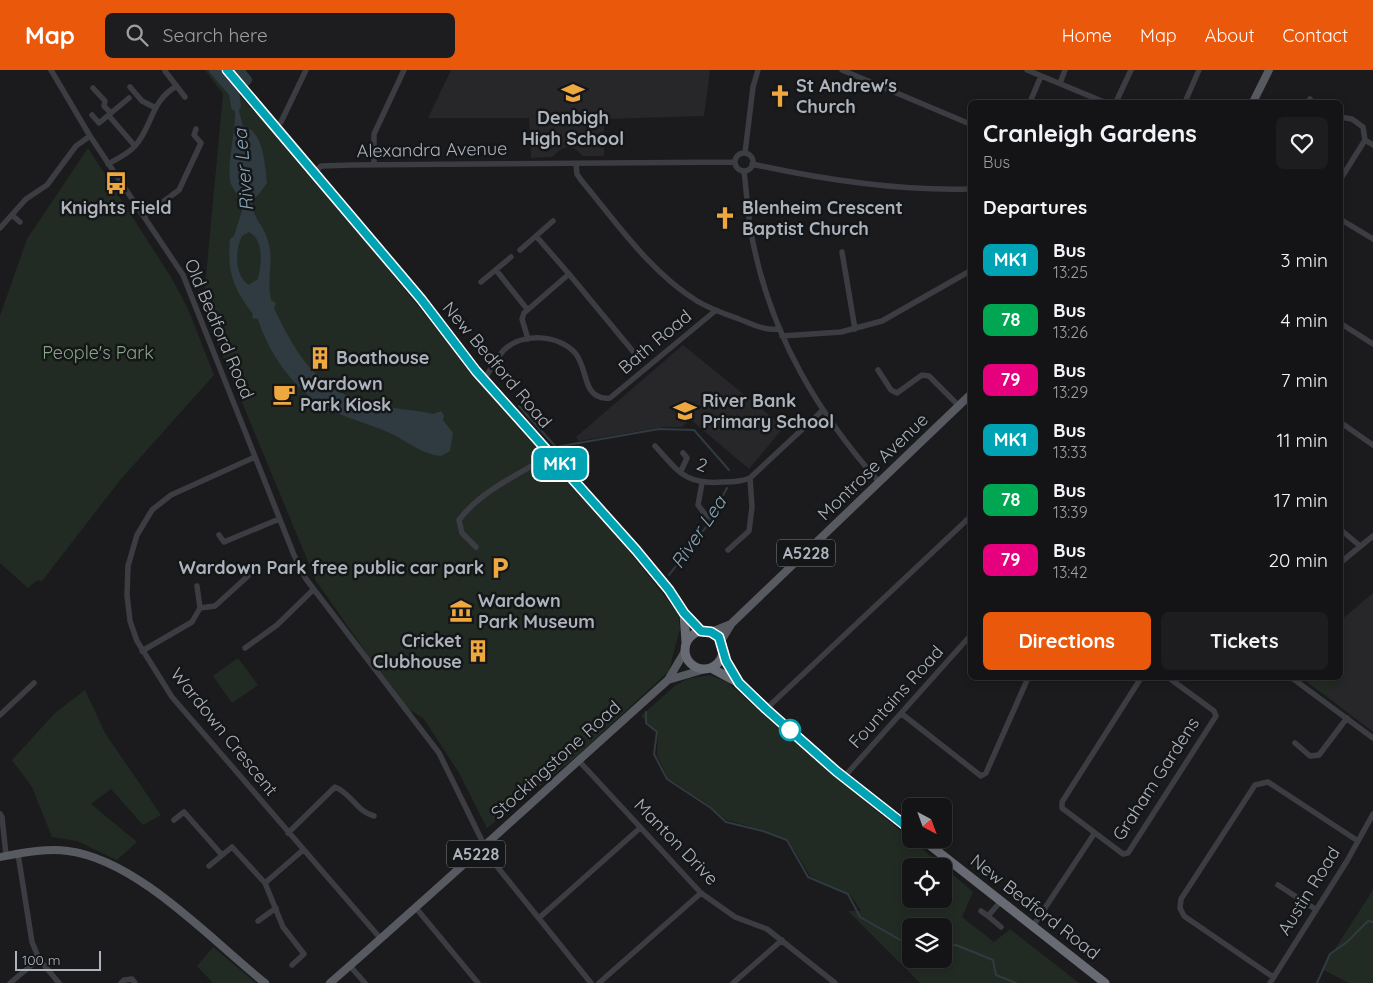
<!DOCTYPE html>
<style>
body{margin:0;font-family:Quicksand,sans-serif;background:#1d1d1f;color:#f1f3f6;height:100vh;display:flex;flex-direction:column;font-size:19px;white-space:nowrap}
*{box-sizing:border-box;margin:0}
p{font-size:16px;color:#9d9ea1}
.icon{flex:none;width:28px;height:28px;fill:none;stroke:currentColor;stroke-width:2;stroke-linecap:round;stroke-linejoin:round}
.map{position:relative;flex:1;overflow:hidden}
.panel{position:absolute;left:968px;top:30px;width:375px;height:580px;display:flex;flex-direction:column;background:#141416;border-radius:8px;box-shadow:0 2px 8px #0003,0 0 0 1px #333335}
.panel>*{flex:none}
.badge{padding:0 10px;border-radius:8px;font-size:18px;line-height:32px}
.needle{width:32px;rotate:139deg}
.controls{position:absolute;left:902px;top:728px;display:grid;gap:10px}
.controls a{display:grid;place-items:center;width:50px;height:50px;border-radius:8px;background:#141416;box-shadow:0 2px 8px #0003,0 0 0 1px #333335;font-size:25px}
.scale{position:absolute;left:15px;bottom:12px;width:86px;box-sizing:border-box;padding-left:5px;border:2px solid #adb3bc;border-top:0;font-size:14px;line-height:18px;white-space:nowrap;color:#adb3bc;-webkit-text-stroke:4px #151618;paint-order:stroke}
.map>.badge{position:absolute;translate:-50% -50%;box-shadow:0 0 0 2px #fff}
h2{padding:0 15px;font-size:19px;line-height:45px}
.round{display:grid;place-items:center;flex:none;width:52px;height:52px;border-radius:8px;background:#1d1d1f}
.head{display:flex;align-items:center;justify-content:space-between;height:85px;padding:0 15px}
h1{font-size:24px;font-weight:700;line-height:38px}
.button{display:flex;gap:10px;margin-top:auto;padding:10px 15px}
.button a{flex:1;height:58px;border-radius:8px;background:#ea580c;color:#fff;font-size:20px;font-weight:700;line-height:58px;text-align:center}
.button a+a{background:#1d1d1f;color:#f1f3f6}
ul{padding:0;list-style:none}
li{display:flex;align-items:center;gap:15px;height:60px;padding:0 15px}
li div{flex:1}
li b{display:block;font-size:19px}
li em{font-style:normal}
li .badge{min-width:55px;font-weight:700;text-align:center}
header{display:flex;align-items:center;gap:30px;box-sizing:border-box;height:70px;padding:0 25px;background:#ea580c;color:#fff}
header strong{font-size:24px}
nav{display:flex;gap:28px;margin-inline-start:auto;font-size:18px}
.search{width:350px;height:45px;background:#1d1d1f;display:flex;align-items:center;gap:12px;box-sizing:border-box;padding:0 18px;border-radius:8px;color:#9d9ea1;font-size:19px}
.map>svg:first-child{display:block}
</style>
<header>
<strong>Map</strong>
<div class="search"><svg class="icon" aria-label="search" viewBox="0 0 24 24"><circle cx="10" cy="10" r="6"/><path d="M15 15l6 6"/></svg>Search here</div>
<nav><a>Home</a><a>Map</a><a>About</a><a>Contact</a></nav>
</header>
<div class="map">
<svg width="1373" height="913" viewBox="0 0 1373 913">
<rect width="100%" height="100%" fill="#1b1b1d"/>
<path fill="#27272a" d="M451 0H710L704 46 604 49V86H583L574 78 567 77 561 79 552 87 531 88 529 48H428Z
M683 275 784 357 749 399 690 349 682 357H664L579 371 576 367Z
M1373 523V662L1326 626 1345 602 1340 598V551Z"/>
<path fill="#222b23" fill-rule="evenodd" d="M205 0H210L223 15 224 8 326 122 476 308 620 470 678 543 680 558 669 601 577 686 487 758 459 703 424 649 403 635 316 511 203 238 223 24Z
M88 78 171 207 188 239 214 305 121 409 42 511 38 510 28 518 0 493V246L27 169Z
M238 588 258 615 232 633 213 606Z
M1340 598 1345 602 1326 626 1301 608H1340Z
M710 605 727 612 820 694 943 796H911V829H944V797L973 822 962 847 994 872 1010 859 1079 913H920L848 841H861L850 824 810 806 788 769 764 760 727 750 709 735 668 708 657 685 658 663 641 646 676 615 687 609ZM911 856H944V889H911Z
M85 620 105 663 161 745 143 755 111 719 91 734 137 772 117 790 77 771 52 767 32 717 12 690 55 643Z
M1373 820V913H1349L1322 899Z
M213 877 256 913H213L197 896Z"/>
<path fill="#303b41" fill-rule="evenodd" d="M231 19 237 27V34L243 56C264 61 265 96 267 113L258 125 252 129C252 149 262 152 267 168 275 190 266 208 271 230L276 233 274 238C295 283 317 320 368 333 389 339 412 339 433 344L441 341 444 345 443 350 453 363 450 381 441 386C424 385 406 371 390 363 368 353 344 348 323 336 293 318 268 282 258 249L252 248 253 244C233 218 227 202 230 169L234 166 244 134C240 128 234 121 231 114 224 91 244 41 230 22ZM249 162C265 170 261 195 258 209L249 215C234 206 235 179 242 166Z"/>
<g fill="none" stroke-linecap="round" stroke-linejoin="round">
<path stroke="#303b41" stroke-width="2" d="M519 336 556 377 659 359 694 360 729 400
M669 505 706 457 727 418
M646 642V653L657 662 654 684 667 709 711 738 726 752 763 761 787 770 808 807 848 824 860 847 911 876
M944 877 956 875 993 890 996 905 1016 913
M1317 913 1330 884 1347 872 1368 851 1373 852"/>
<path stroke="#303b41" stroke-width="10" d="M214 0 234 23
M236 36 234 23 247 10 239 0"/>
<path stroke="#3c3d42" stroke-width="5.5" d="M51 0 90 66 183 205 294 485 306 509 439 683 491 789 591 913
M842 0 970 54
M1027 0 1104 32
M165 1 185 27
M1060 13 1065 0
M130 17 142 31 154 37
M93 18 105 31 104 36 111 43
M1030 32 1041 6
M1116 32 1131 0
M1185 32 1199 0
M1308 32 1310 29
M92 45 99 53 129 28
M109 46 135 76
M1340 47 1352 49 1363 57 1365 70
M275 58 281 52 306 0
M745 83 753 17 758 0
M735 92a9 9 0 1 1 18 0a9 9 0 1 1-18 0Z
M108 94C117 89 128 84 135 76 153 56 150 31 177 16
M576 94 577 104 581 110C616 152 650 202 697 231 710 239 725 244 739 249 752 254 765 261 779 259
M752 94C824 110 896 121 970 119
M374 95V64L404 0
M744 101C747 126 748 152 754 177 773 268 818 343 879 412
M313 104 321 96 352 95 735 92
M1340 110 1365 70 1373 75
M12 145 20 152
M144 146 179 120 201 73 194 65 196 59
M1340 149 1373 169
M553 151 536 166 569 204
M0 158 26 129 47 115 76 76 90 66
M520 180 536 166
M842 182 855 259
M496 200 527 239
M481 212 511 187
M1340 253 1373 274
M782 266 841 262 882 251 970 201
M528 269 522 249 524 243 569 204 636 285
M878 300 891 320 897 323 922 305 929 306 959 336
M484 310C490 300 496 289 503 281 521 262 560 264 576 284 584 295 584 308 590 319 595 327 602 329 610 328L715 241
M1340 352 1373 375
M655 376C679 402 685 415 723 412 732 412 741 412 750 408
M255 387 171 425 152 440 137 465 128 496 127 525 130 551 137 571 172 627 381 869
M681 401 687 388 683 383
M702 413 698 435 707 447
M1340 459 1360 476
M219 465 224 472 279 449
M476 477 462 463 459 450C482 419 520 405 551 384
M728 480 749 461 752 437 750 408 823 340
M1340 493 1373 466
M200 538 215 536 248 506
M245 578 277 555 313 520
M142 581 192 552 200 538 197 516
M1141 608 1062 732V738L1123 784 1128 783 1216 646 1214 641 1169 608
M1292 608 1373 668
M766 639 970 447
M902 644 981 706 986 703 1028 608
M0 645 34 613
M1295 673 1310 686 1319 685 1347 648
M579 691 701 823 735 847 767 859 835 913
M844 707 970 566
M0 744 2 747 6 785
M174 750 184 742 222 785
M288 763 335 717C351 723 357 742 374 746
M18 784 32 872 39 889 59 913
M209 796 232 777 265 813
M1278 815 1315 839
M416 838 478 913
M981 841 988 846
M539 848 640 758
M258 851 276 838
M1033 856 1094 764
M1001 857 988 846 1001 831
M292 895 304 884 283 857 265 813 303 780
M350 896 365 913
M1273 907 1184 846 1180 838 1181 829 1255 715 1268 712 1358 771
M10 913 39 889
M121 913 124 910 132 909 135 913
M599 913 701 823
M733 913 782 870
M1270 913 1347 791 1373 744"/>
<path stroke="#585a61" stroke-width="8" d="M1253 32 1269 0
M711 562 731 554
M721 571 732 553 970 325
M668 610 702 600
M0 787C22 783 46 778 68 781 138 790 211 870 265 913
M330 913C444 814 555 711 668 610L684 583"/>
<path stroke="#686b73" stroke-width="9" d="M227 0 421 229 476 301 636 480 669 520 684 543 701 561
M684 543 686 572
M685 580a19 19 0 1 1 38 0a19 19 0 1 1-38 0Z
M724 581 726 591 739 612
M711 598 739 613 836 701 911 760
M922 769 1105 913"/>
</g>
<g fill="none" stroke-linecap="round" stroke-linejoin="round">
<defs>
<path id="line" d="M227 0 421 229 476 301 636 480 669 520 684 543 701 561 711 562 719 567 726 591 739 613 766 639 836 701 911 760"/>
</defs>
<use href="#line" stroke="#fff" stroke-width="11"/>
<use href="#line" stroke="#00a3b4" stroke-width="8"/>
</g>
<defs>
<symbol id="school-bare" viewBox="-9 -9 18 18"><path d="M0-5L7-2L0 1L-7-2ZM-4 1L0 2.5L4 1V4Q0 6-4 4Z" fill="#efa840" stroke="#151618" stroke-width="2.5" paint-order="stroke"/></symbol>
<symbol id="church-bare" viewBox="-9 -9 18 18"><path d="M-1.2-6h2.4v3.5h3.3v2.4h-3.3V6h-2.4V-.1h-3.3v-2.4h3.3Z" fill="#efa840" stroke="#151618" stroke-width="2.5" paint-order="stroke"/></symbol>
<symbol id="bus-bare" viewBox="-9 -9 18 18"><path d="M-5-6H5V4H4V6H2V4H-2V6H-4V4H-5ZM-3.5-4V0h7V-4ZM-3.5 1.2v1.5H-2V1.2ZM2 1.2v1.5H3.5V1.2Z" fill="#efa840" stroke="#151618" stroke-width="2.5" paint-order="stroke"/></symbol>
<symbol id="building-bare" viewBox="-9 -9 18 18"><path d="M-4-6H4V6H1V3H-1V6H-4ZM-2.5-4.3h1.7v1.8h-1.7ZM.8-4.3h1.7v1.8H.8ZM-2.5-1h1.7V.8h-1.7ZM.8-1h1.7V.8H.8Z" fill="#efa840" stroke="#151618" stroke-width="2.5" paint-order="stroke"/></symbol>
<symbol id="cafe-bare" viewBox="-9 -9 18 18"><path d="M-5.5-4.5H6V0H3Q3 3.5 0 3.5H-2.5Q-5.5 3.5-5.5 0ZM3-3.2v2h1.7v-2ZM-6 4.5H4V6H-6Z" fill="#efa840" stroke="#151618" stroke-width="2.5" paint-order="stroke"/></symbol>
<symbol id="parking-bare" viewBox="-9 -9 18 18"><path d="M-3.5-5.5H1a3.5 3.5 0 0 1 0 7H-1V5.5H-3.5ZM-1-3.4V-.6H.8a1.4 1.4 0 0 0 0-2.8Z" fill="#efa840" stroke="#151618" stroke-width="2.5" paint-order="stroke"/></symbol>
<symbol id="museum-bare" viewBox="-9 -9 18 18"><path d="M0-6L6-3V-2H-6V-3ZM-5-1h2V3h-2ZM-1-1h2V3h-2ZM3-1h2V3H3ZM-6 4H6V6H-6Z" fill="#efa840" stroke="#151618" stroke-width="2.5" paint-order="stroke"/></symbol>
</defs>
<g fill-rule="evenodd">
<use href="#school-bare" x="557" y="7" width="32" height="32"/>
<use href="#church-bare" x="764" y="10" width="32" height="32"/>
<use href="#bus-bare" x="100" y="97" width="32" height="32"/>
<use href="#church-bare" x="709" y="132" width="32" height="32"/>
<use href="#building-bare" x="304" y="272" width="32" height="32"/>
<use href="#cafe-bare" x="268" y="308" width="32" height="32"/>
<use href="#school-bare" x="669" y="325" width="32" height="32"/>
<use href="#parking-bare" x="484" y="482" width="32" height="32"/>
<use href="#museum-bare" x="445" y="525" width="32" height="32"/>
<use href="#building-bare" x="462" y="565" width="32" height="32"/>
</g>
<circle fill="#fff" stroke="#00a3b4" stroke-width="2.5" cx="790" cy="660" r="10"/>
<g text-anchor="middle" stroke-width="5" stroke-linejoin="round" paint-order="stroke">
<g fill="#151618" stroke="#7f848b" stroke-width="1">
<rect x="777" y="469.5" width="58" height="27" rx="4"/>
<rect x="447" y="770.5" width="58" height="27" rx="4"/>
</g>
<g font-size="16" font-weight="bold" fill="#adb3bc">
<text x="806" y="489">A5228</text>
<text x="476" y="790">A5228</text>
</g>
<g font-size="18" font-weight="bold" fill="#adb3bc" stroke="#151618" text-anchor="start">
<text x="796" y="22">St Andrew's<tspan x="796" dy="21">Church</tspan></text>
<text x="573" y="54" text-anchor="middle">Denbigh<tspan x="573" dy="21">High School</tspan></text>
<text x="116" y="144" text-anchor="middle">Knights Field</text>
<text x="742" y="144">Blenheim Crescent<tspan x="742" dy="21">Baptist Church</tspan></text>
<text x="336" y="294">Boathouse</text>
<text x="300" y="320">Wardown<tspan x="300" dy="21">Park Kiosk</tspan></text>
<text x="702" y="337">River Bank<tspan x="702" dy="21">Primary School</tspan></text>
<text x="484" y="504" text-anchor="end">Wardown Park free public car park</text>
<text x="478" y="537">Wardown<tspan x="478" dy="21">Park Museum</tspan></text>
<text x="462" y="577" text-anchor="end">Cricket<tspan x="462" dy="21">Clubhouse</tspan></text>
</g>
<g font-size="18" fill="#adb3bc" stroke="#151618">
<text transform="translate(432 80) rotate(-1)" y="6">Alexandra Avenue</text>
<text transform="translate(219 259) rotate(67)" y="6">Old Bedford Road</text>
<text transform="translate(655 272) rotate(-40)" y="6">Bath Road</text>
<text transform="translate(497 295) rotate(50)" y="6">New Bedford Road</text>
<text transform="translate(702 395) rotate(20)" y="6">2</text>
<text transform="translate(873 397) rotate(-44)" y="6">Montrose Avenue</text>
<text transform="translate(896 627) rotate(-48)" y="6">Fountains Road</text>
<text transform="translate(224 662) rotate(51)" y="6">Wardown Crescent</text>
<text transform="translate(556 690) rotate(-42)" y="6">Stockingstone Road</text>
<text transform="translate(1156 709) rotate(-57)" y="6">Graham Gardens</text>
<text transform="translate(676 772) rotate(46)" y="6">Manton Drive</text>
<text transform="translate(1309 821) rotate(-58)" y="6">Austin Road</text>
<text transform="translate(1035 837) rotate(38)" y="6">New Bedford Road</text>
</g>
<g font-size="18" fill="#85a685" stroke="#151618">
<text x="98" y="289">People's Park</text>
</g>
<g font-size="19" font-style="italic" fill="#86a3b6" stroke="#151618">
<text transform="translate(243 100) rotate(-95)" y="7">River Lea</text>
<text transform="translate(698 462) rotate(-56)" y="7">River Lea</text>
</g>
</g>
</svg>
<div class="controls">
<a><svg class="needle" viewBox="-14 -14 28 28"><path d="M0-13l5 13h-10z" fill="#e53935"/><path d="M0 13l5-13h-10z" fill="#9d9ea1"/></svg></a>
<a><svg class="icon" aria-label="locate" viewBox="0 0 24 24"><circle cx="12" cy="12" r="6"/><path d="M12 2v4M12 18v4M2 12h4M18 12h4"/></svg></a>
<a><svg class="icon" aria-label="layers" viewBox="0 0 24 24"><path d="M12 4l9 5-9 5-9-5zM3 14l9 5 9-5"/></svg></a>
</div>
<div class="scale">100 m</div>
<b class="badge" style="left:560px;top:394px;background:#00a3b4;color:#fff">MK1</b>
<section class="panel">
<div class="head"><div><h1>Cranleigh Gardens</h1><p>Bus</p></div><a class="round"><svg class="icon" aria-label="heart" viewBox="0 0 24 24"><path d="M12 20l-8-8c-3-5 5-10 8-4 3-6 11-1 8 4z"/></svg></a></div>
<h2>Departures</h2>
<ul>
<li><span class="badge" style="background:#00a3b4;color:#fff">MK1</span><div><b>Bus</b><p>13:25</p></div><em>3 min</em></li>
<li><span class="badge" style="background:#00a651;color:#fff">78</span><div><b>Bus</b><p>13:26</p></div><em>4 min</em></li>
<li><span class="badge" style="background:#e6007e;color:#fff">79</span><div><b>Bus</b><p>13:29</p></div><em>7 min</em></li>
<li><span class="badge" style="background:#00a3b4;color:#fff">MK1</span><div><b>Bus</b><p>13:33</p></div><em>11 min</em></li>
<li><span class="badge" style="background:#00a651;color:#fff">78</span><div><b>Bus</b><p>13:39</p></div><em>17 min</em></li>
<li><span class="badge" style="background:#e6007e;color:#fff">79</span><div><b>Bus</b><p>13:42</p></div><em>20 min</em></li>
</ul>
<div class="button"><a>Directions</a><a>Tickets</a></div>
</section>
</div>
